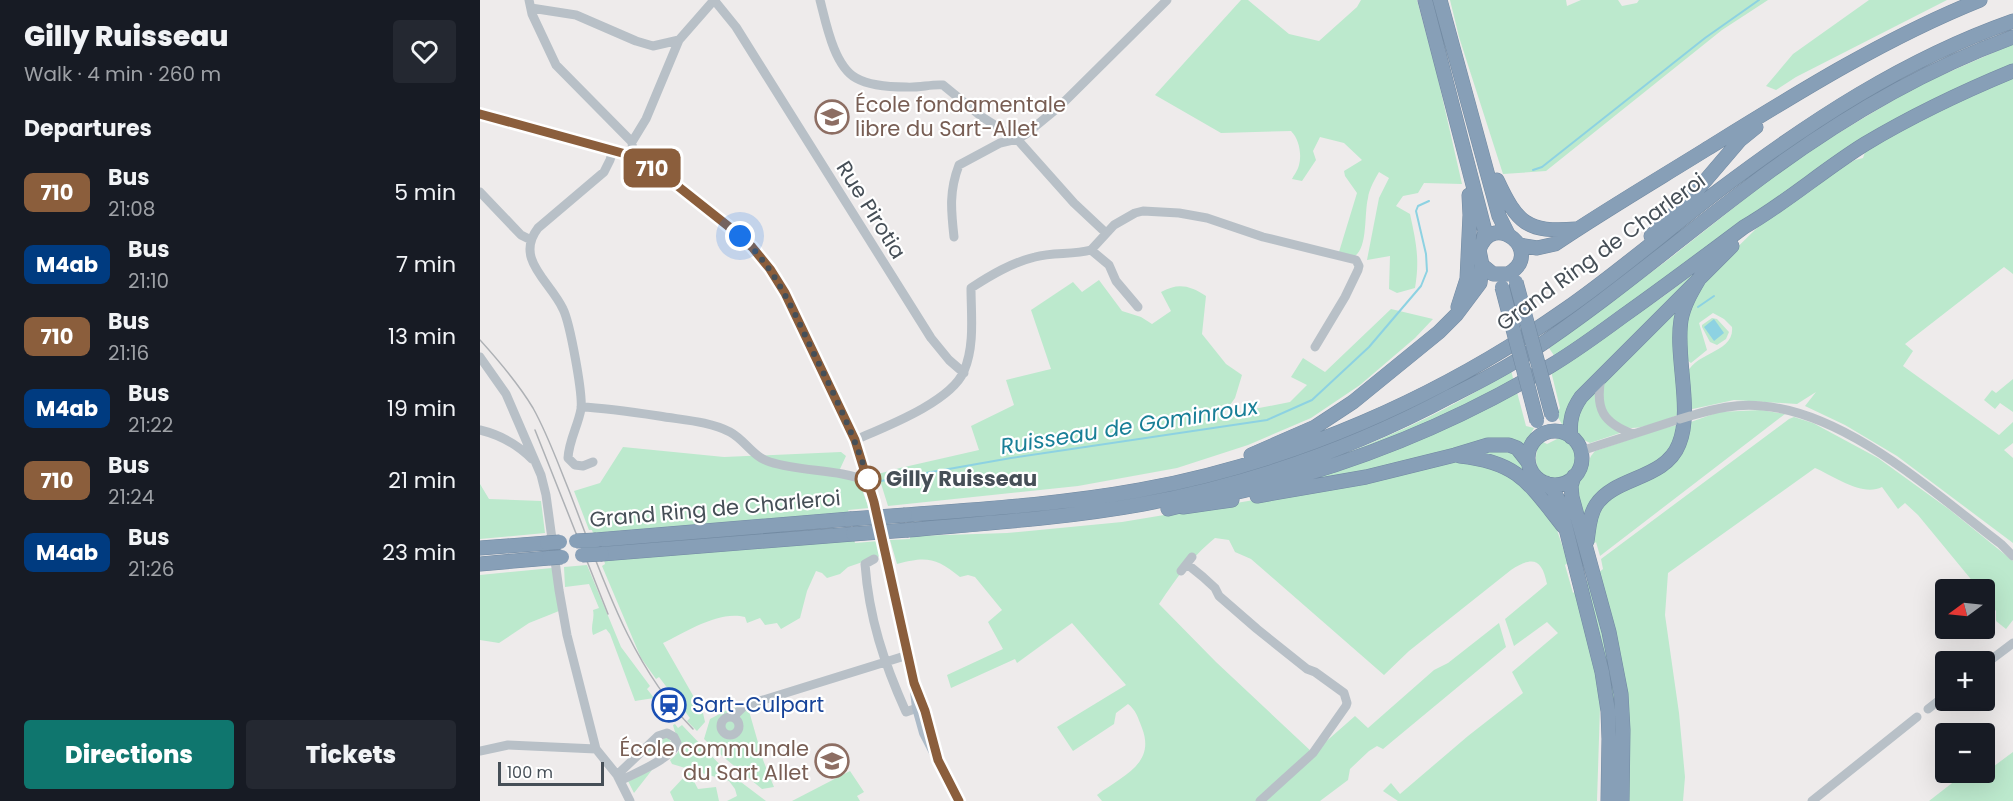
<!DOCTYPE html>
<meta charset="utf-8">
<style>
body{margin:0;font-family:Poppins,sans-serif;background:#242831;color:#f1f3f6;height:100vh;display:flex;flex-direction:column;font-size:22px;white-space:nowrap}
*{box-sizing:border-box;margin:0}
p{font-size:20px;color:#9ea1a6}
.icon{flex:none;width:33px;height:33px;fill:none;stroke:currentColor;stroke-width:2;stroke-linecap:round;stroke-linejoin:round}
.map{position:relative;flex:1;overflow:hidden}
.details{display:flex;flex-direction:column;background:#171b24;width:480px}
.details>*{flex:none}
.badge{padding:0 12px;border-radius:9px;font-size:21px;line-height:39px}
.needle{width:39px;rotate:255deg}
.fabs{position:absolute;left:1455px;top:579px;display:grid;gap:12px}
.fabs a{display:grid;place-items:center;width:60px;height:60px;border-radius:6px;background:#171b24;box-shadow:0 6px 24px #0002;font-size:30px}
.scale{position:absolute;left:18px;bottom:15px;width:106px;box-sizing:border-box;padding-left:6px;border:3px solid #464f57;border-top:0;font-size:16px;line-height:21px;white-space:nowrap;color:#464f57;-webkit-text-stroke:4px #fff;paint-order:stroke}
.you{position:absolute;width:30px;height:30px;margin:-15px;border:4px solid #fff;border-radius:50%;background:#1a73e8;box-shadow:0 0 0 9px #1a73e833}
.map>.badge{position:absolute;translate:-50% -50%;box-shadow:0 0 0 3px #fff}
h2{padding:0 24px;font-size:22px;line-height:54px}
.round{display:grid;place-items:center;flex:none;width:63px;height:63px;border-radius:6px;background:#242831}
.head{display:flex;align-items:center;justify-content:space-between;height:102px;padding:0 24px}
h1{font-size:28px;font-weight:800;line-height:45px}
.primary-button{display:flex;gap:12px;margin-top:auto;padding:12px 24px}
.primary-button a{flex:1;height:69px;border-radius:6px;background:#0f766e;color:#fff;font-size:24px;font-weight:800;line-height:69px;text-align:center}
.primary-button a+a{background:#242831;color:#f1f3f6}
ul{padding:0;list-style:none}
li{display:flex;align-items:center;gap:18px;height:72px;padding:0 24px}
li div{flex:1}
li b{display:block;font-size:22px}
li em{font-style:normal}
li .badge{min-width:66px;font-weight:700;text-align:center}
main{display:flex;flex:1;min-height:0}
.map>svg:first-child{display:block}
</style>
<main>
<section class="details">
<div class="head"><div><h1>Gilly Ruisseau</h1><p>Walk · 4 min · 260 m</p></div><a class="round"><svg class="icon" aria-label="heart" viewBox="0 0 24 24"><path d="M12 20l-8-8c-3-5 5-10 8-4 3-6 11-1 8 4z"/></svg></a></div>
<h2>Departures</h2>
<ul>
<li><span class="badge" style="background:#8b5e3c;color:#fff">710</span><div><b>Bus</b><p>21:08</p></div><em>5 min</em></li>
<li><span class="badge" style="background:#003b80;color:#fff">M4ab</span><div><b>Bus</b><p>21:10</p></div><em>7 min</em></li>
<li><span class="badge" style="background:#8b5e3c;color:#fff">710</span><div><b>Bus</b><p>21:16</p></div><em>13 min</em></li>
<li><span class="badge" style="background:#003b80;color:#fff">M4ab</span><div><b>Bus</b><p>21:22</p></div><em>19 min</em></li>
<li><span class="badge" style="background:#8b5e3c;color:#fff">710</span><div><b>Bus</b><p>21:24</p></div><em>21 min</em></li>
<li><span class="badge" style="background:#003b80;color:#fff">M4ab</span><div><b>Bus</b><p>21:26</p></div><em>23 min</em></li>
</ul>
<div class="primary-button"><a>Directions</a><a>Tickets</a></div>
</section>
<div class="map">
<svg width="1533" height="801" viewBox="0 0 1533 801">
<rect width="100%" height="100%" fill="#eeebeb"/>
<path fill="#bce9cd" d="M761 0H768L809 34 839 41 877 7 881 0H937L956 70 982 184 944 183 938 193 923 196 916 206 930 214C936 242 940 259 935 288L917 293 909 289 910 256 887 260 899 198 909 178 899 172C895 179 889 189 888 198 884 213 888 247 875 256L859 252 877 193 865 176 864 171 882 160 864 143 840 137 833 151 836 160 822 181 812 179C814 175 818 170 819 165 822 154 819 139 811 131L741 133 675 95Z
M970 0H1086L1087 6 1101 0H1138L1142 6 1157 3 1159 0H1288L1242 30 1066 171 1023 174 979 37Z
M1389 0H1467L1316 77 1296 90 1286 86 1313 54Z
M1533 44V67L1497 79 1261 221 1146 309 1075 357 1069 348 1189 259 1315 159 1437 86Z
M1533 77V274L1524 267 1425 344 1433 351 1423 366 1519 435 1533 422V443L1524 450 1533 458V543L1417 456 1365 425 1325 406 1336 392 1317 404 1254 400 1208 410C1208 400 1204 386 1206 377 1211 352 1255 354 1252 327L1244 319 1233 313 1219 323 1227 350 1211 363 1204 358 1207 312 1226 278 1283 222 1327 187 1375 160 1383 158 1385 152 1394 145 1504 87Z
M1220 269 1085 426H1083L1076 414 1080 408 1071 371 1181 298Z
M619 280 642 311 661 317 672 324 691 311 681 292C698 283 709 285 726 296L722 334 746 364 762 375 755 398 743 415 810 402 827 385 811 377 823 358 845 372 911 309 953 319 935 338 880 385 831 418 768 445 697 468 598 486 408 506 398 474 420 468 499 450 491 426 534 405 526 380 571 369 551 310 593 282 602 292Z
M1201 302V414C1185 419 1158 433 1141 426 1135 424 1131 417 1127 412 1121 404 1121 390 1125 381Z
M1232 318 1237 319 1249 332 1246 339 1237 345 1230 342 1222 327V325Z
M1031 370 1034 382C973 412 908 447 841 463 907 438 972 409 1031 370Z
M1533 379V412L1520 403 1515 409 1504 400 1512 390 1516 393Z
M1119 382 1117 402 1140 433 1110 443 1096 436 1095 411Z
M1037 392 1046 426 1054 428 1046 442 1043 451 1034 444 959 456 805 487Z
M1281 410 1305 414 1120 556 1116 542 1112 545 1117 514 1126 500 1173 474 1208 423 1239 412Z
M1314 417 1333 423 1398 458 1470 510 1533 561V620L1526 629 1516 621V611L1505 597 1504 590 1499 589 1438 515 1425 503 1418 509 1402 487C1382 497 1354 476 1335 468L1188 573 1185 615 1199 713 1205 777 1203 801H1147L1145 695 1117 574 1123 569 1121 559 1309 419Z
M1201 424 1193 452 1141 483 1105 522 1096 499 1097 483 1102 477 1111 456 1115 451 1181 429Z
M1079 438C1085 439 1090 443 1093 449 1108 483 1044 495 1058 446L1063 442 1067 444Z
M143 447 244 457 361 452 366 456 360 469 379 482 389 508 368 510 369 512 113 533 112 530H109L94 491 120 483Z
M994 451 1034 452C1040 458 1041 462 1044 470 1047 478 1055 484 1062 489H1065L1074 502 1053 486Z
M984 459 1027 470 1069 516 1077 530 1088 563 1085 565 1093 593 1096 591 1115 660 1120 707 1117 801H918L903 791 911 783 920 794 988 736 1043 693 1032 672 1078 633 1067 622 1034 646 1025 619 1067 584C1062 558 1052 556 1031 570L929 651 904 675 771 559 755 552 749 540 735 538C709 560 698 576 679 604L736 662 833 753 875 716 888 728 954 670 968 663 1019 623 1026 647 903 749 897 746 889 751 870 769 868 780 840 801H622L617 795C642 776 676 764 662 728 658 718 656 710 648 704L636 713 634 724 593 751 577 727 646 685 592 623 537 663 535 659 471 688 467 675 523 649 508 622 522 610 495 577 488 575 480 577C456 558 447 556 417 564L410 540 430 539V536H435L527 533 642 522 859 486Z
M0 484 9 499 61 501 65 533 0 539Z
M374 540 375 543 399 541 403 555 368 567 360 574 347 578 342 573 336 571 327 591 320 618 301 629 297 623 285 625 280 618 267 623 265 617C239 610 206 632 183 643L223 713 225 722 217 731 207 721 210 718 179 677 176 679 161 658 122 566 125 564 124 560Z
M107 565 141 647 170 686 167 689 174 698 155 701 130 634 126 629 113 635C110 626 115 619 113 610L119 608 109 584 85 587 84 567Z
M72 568 79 611 49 623 19 643 0 640V575Z
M1111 579 1138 704V801H1132L1133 767 1106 583Z
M267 704 283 760 294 787 282 789 241 755 224 739 230 719 247 710Z
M195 724 198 728 202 725 245 770 286 801H247L257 796 255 789 249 781 192 764 190 760C207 747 197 742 193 725Z
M187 736 193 745 179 756 167 752Z
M1533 752V801H1449L1485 773 1494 781Z
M172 770 154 793 148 781Z
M370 771 384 792 377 796 380 801H312Z
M204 772H209L218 789 236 787 239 801H194L190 792 205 776Z"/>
<path fill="#8dd2e2" d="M1234 319 1244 333 1234 341 1224 327Z"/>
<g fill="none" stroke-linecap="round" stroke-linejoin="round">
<path stroke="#8dd2e2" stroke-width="2" d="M1053 170 1062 167 1225 38 1279 0
M1218 307 1234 296
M395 482 531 458 787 420 832 400 889 347 941 286 947 271 946 254 936 211 938 206 949 201"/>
<defs>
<path id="highway" d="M945 0 1005 231 1003 241
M960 0 1019 216 1028 234
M1017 180C1037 223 1047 233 1096 229
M1171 236 1213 195 1260 140 1276 127
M1039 245 1057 248 1075 244C1124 211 1175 181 1225 150 1314 95 1403 39 1500 0
M978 307 987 279 990 215 989 195
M1048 458a27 27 0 1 1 54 0a27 27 0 1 1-54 0Z
M1091 437C1089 421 1092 410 1101 397L1252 246
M771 455 835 427 873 402 959 332 976 315 1000 283 1002 265 999 250C1013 208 1066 253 1028 274H1013L1002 265
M980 456C1038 462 1049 483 1083 526
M1094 476 1091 486 1092 497 1129 632 1141 694 1143 730 1142 801
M1066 483 1073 490 1079 501 1122 672 1128 711 1129 739 1128 801
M740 496C857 471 969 427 1072 365 1097 350 1120 333 1143 316 1184 287 1224 257 1264 227 1306 203 1343 170 1385 144 1432 116 1482 92 1533 71
M777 496 886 477 975 455 1008 445H1029L1037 448 1048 462
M703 507 752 500
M688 509 712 503
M425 515C504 509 583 504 660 490 813 462 959 398 1086 309 1139 272 1187 230 1238 191 1329 122 1425 59 1533 21
M428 530C507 523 585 518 663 504 771 484 874 448 971 396 997 383 1023 370 1047 354 1132 298 1208 231 1290 171 1365 116 1446 69 1533 37
M116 540 370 519
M1107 541C1109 529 1109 516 1116 505 1135 476 1185 480 1199 444 1213 410 1195 357 1201 320 1204 303 1214 288 1222 274
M0 548 67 543
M122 554 373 534
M0 564 69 558"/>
</defs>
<use href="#highway" stroke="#728aa2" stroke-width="15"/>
<path stroke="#b8c0c7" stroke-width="9" d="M49 0 52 14 76 65 152 142 153 156
M340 0C346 23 354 66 376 78 390 86 411 87 426 87 439 88 451 84 463 85L502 117 537 139 594 203 626 233
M51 8 96 15 156 41 173 46 199 40
M152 142 166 119 199 40 234 0 256 27 451 338 469 360 484 373
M0 192 41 235 51 240
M474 237C471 210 469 191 479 165L520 143 537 139 546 134 580 106 687 0
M611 250 634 225 655 213 663 211 699 213 727 218 783 237 876 260 879 266 878 270 865 297 835 347
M611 250 629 265 636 281 658 307
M0 357 26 394 61 475 66 495 79 590 87 635 116 749 137 775 150 801
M1121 378C1115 409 1123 423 1153 434
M101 407C127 408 153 412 179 416 202 420 229 421 250 432 265 440 273 457 290 462 322 472 357 469 388 481
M1210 416C1234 409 1257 403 1282 406 1368 413 1455 494 1521 544L1533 556
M0 430C21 435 37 444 52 459
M375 440C405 427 471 402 484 371 495 346 491 314 491 288 511 275 531 263 555 257 573 252 593 255 611 250
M1101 451 1200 419
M113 462 103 466 95 465 88 458C89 440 98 426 101 409 103 394 90 323 83 309 70 281 34 259 58 228L124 172 130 160 133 150
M394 559 385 564C389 618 404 663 426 712L437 708
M707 564 723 577 735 588 739 596 777 629 827 669 835 672 864 693 867 703 866 706 833 753 780 801
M701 571 712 557
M1504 665 1533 643
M1448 709 1466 695
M253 717 264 706 428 655
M241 726a9 9 0 1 1 18 0a9 9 0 1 1-18 0Z
M0 751 28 745 116 749
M137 775 178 736 187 733 194 737 197 743C193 758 155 773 140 781
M1332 801 1437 717"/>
<path stroke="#adbbc8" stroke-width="10" d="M0 114 153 156 185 176 248 226 272 247 290 269 305 293 375 440 394 502 434 683 437 708 444 733 479 801"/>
<use href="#highway" stroke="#879fb7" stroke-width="14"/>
<path stroke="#aeb1b5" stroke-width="1.5" d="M0 340C19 361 38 383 53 408 67 433 77 461 88 488 121 572 148 663 213 729
M55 430 128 614"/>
<defs>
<path id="highway-bridge" d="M1036 282 1072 415
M1022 287 1057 421
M370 519 425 515
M373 534 428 530
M96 541 116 540
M67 543 80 542
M102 555 122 554
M69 558 82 557"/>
</defs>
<use href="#highway-bridge" stroke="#728aa2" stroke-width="15" stroke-linecap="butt"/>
<path stroke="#b8c0c7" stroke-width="9" d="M1200 419 1210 416"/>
<use href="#highway-bridge" stroke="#879fb7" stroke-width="14"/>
</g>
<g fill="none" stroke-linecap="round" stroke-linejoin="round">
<defs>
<path id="line" d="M0 114 153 156 185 176 248 226 272 247 290 269 305 293 375 440 394 502 434 683 445 711 458 760 479 801"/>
</defs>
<use href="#line" stroke="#fff" stroke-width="14"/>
<use href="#line" stroke="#8b5e3c" stroke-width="9"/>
<path stroke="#464f57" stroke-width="6" stroke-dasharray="0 10.8" d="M260 236C295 267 313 310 333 352 354 394 374 434 388 479"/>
</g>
<defs>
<symbol id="school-ring" viewBox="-11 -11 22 22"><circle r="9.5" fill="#fff" stroke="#8d6e63" stroke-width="1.5"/><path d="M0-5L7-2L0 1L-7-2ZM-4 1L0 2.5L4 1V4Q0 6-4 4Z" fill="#8d6e63"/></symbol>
<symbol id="station-ring" viewBox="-11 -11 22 22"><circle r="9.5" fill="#fff" stroke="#1a4fb4" stroke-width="1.5"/><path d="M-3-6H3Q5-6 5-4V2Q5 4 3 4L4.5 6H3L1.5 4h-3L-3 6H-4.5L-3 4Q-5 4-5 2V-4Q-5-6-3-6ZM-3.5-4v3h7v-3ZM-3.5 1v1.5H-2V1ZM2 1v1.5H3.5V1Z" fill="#1a4fb4"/></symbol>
</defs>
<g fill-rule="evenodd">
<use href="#school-ring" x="333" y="98" width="38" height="38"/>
<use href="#station-ring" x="170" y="686" width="38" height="38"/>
<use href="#school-ring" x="333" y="742" width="38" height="38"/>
</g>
<circle fill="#fff" stroke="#8b5e3c" stroke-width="3" cx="388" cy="479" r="12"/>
<g text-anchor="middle" stroke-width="4.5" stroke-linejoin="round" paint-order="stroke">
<g font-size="21" fill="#785e54" stroke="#fff" text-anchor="start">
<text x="375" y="112">École fondamentale<tspan x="375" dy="24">libre du Sart-Allet</tspan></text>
<text x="329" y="756" text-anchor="end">École communale<tspan x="329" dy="24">du Sart Allet</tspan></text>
</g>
<g font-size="21" fill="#464f57" stroke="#fff">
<text transform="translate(391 210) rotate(58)" y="7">Rue Pirotia</text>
<text transform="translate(1121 252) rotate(-36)" y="7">Grand Ring de Charleroi</text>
<text transform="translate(235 509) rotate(-5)" y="7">Grand Ring de Charleroi</text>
</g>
<g font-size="21" font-weight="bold" fill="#464f57" stroke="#fff" text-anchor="start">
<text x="406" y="486">Gilly Ruisseau</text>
</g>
<g font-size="21" fill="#164399" stroke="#fff" text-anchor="start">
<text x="212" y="712">Sart-Culpart</text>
</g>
<g font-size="22" font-style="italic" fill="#187f97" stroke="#fff">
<text transform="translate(649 426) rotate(-9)" y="8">Ruisseau de Gominroux</text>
</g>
</g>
</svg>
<div class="fabs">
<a><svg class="needle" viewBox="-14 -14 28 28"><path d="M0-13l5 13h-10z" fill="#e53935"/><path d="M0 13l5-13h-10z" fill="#9ea1a6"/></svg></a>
<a>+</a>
<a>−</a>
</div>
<div class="scale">100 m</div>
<div class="you" style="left:260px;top:236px"></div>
<b class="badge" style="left:172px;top:168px;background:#8b5e3c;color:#fff">710</b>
</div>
</main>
